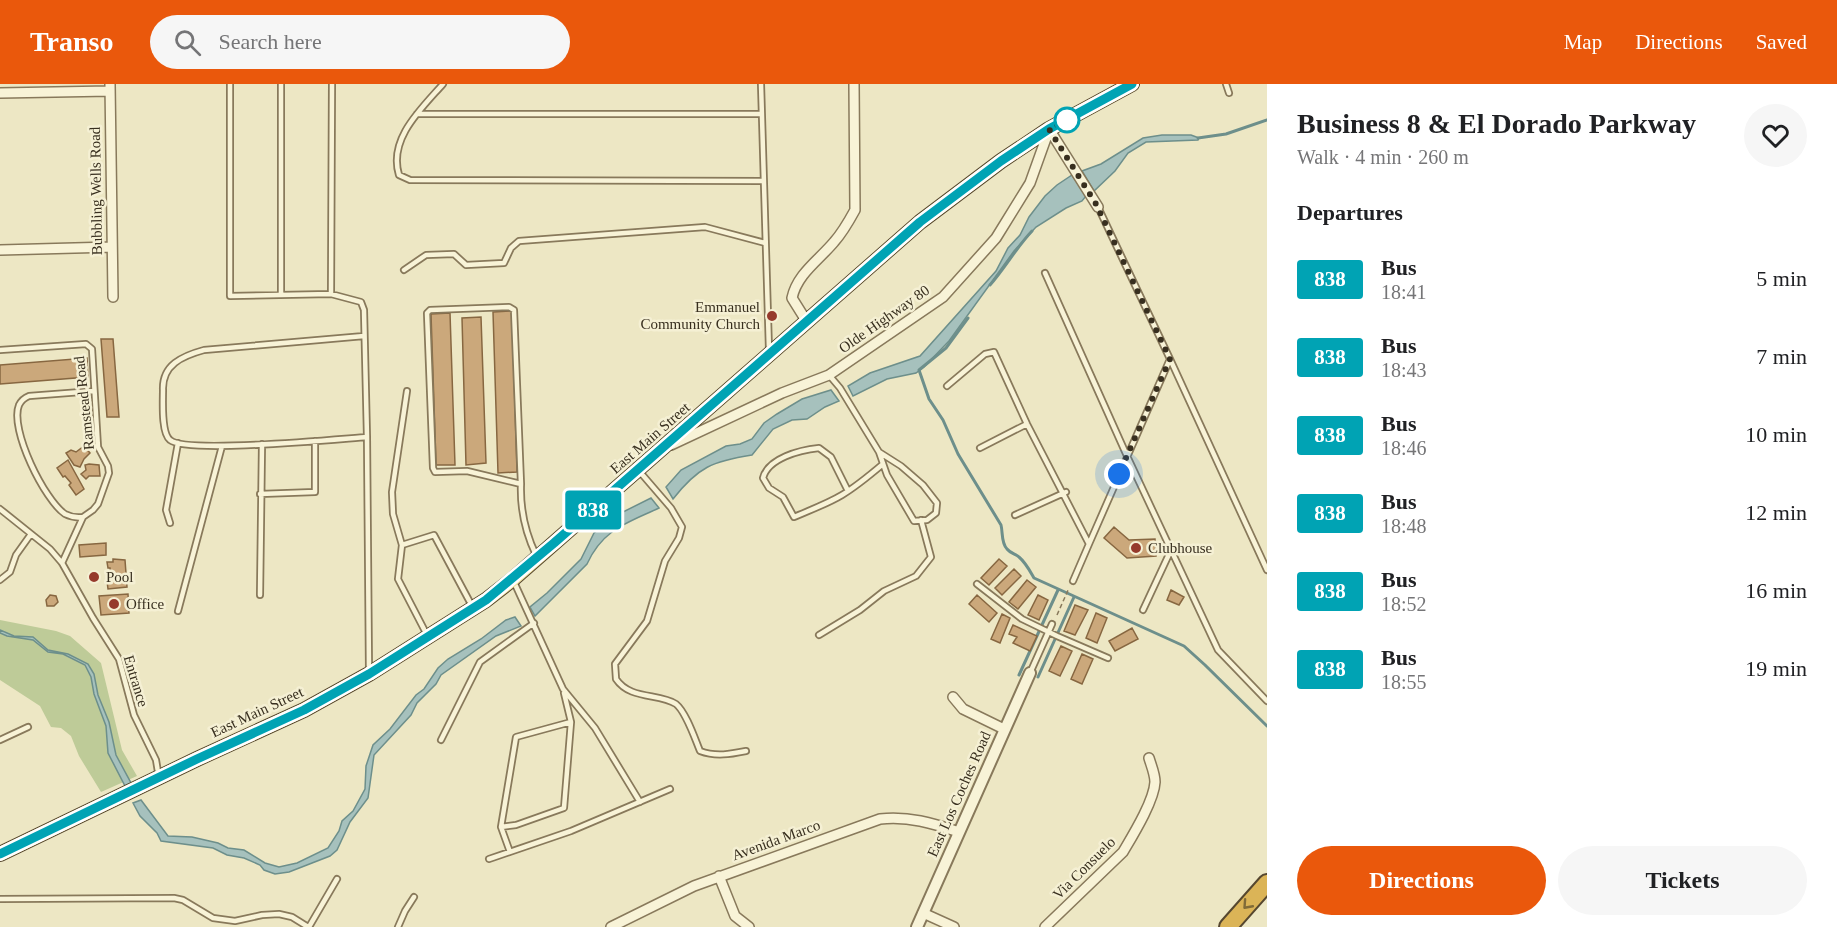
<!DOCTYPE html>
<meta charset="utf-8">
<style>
body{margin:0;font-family:"Times New Roman",serif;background:#f6f6f6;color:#202124;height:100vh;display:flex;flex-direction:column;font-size:22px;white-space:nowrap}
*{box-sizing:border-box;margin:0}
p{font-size:20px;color:#757577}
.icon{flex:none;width:33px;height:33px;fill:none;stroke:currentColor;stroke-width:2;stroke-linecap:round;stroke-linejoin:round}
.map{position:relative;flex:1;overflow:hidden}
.drawer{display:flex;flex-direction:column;background:#fff;width:570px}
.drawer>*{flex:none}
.badge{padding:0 12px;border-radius:4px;font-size:21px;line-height:39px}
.you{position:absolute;width:30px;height:30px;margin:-15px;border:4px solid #fff;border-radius:50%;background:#1a73e8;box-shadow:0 0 0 9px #1a73e833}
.map>.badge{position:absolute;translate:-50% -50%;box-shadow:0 0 0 3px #fff}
h2{padding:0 30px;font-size:22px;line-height:54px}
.round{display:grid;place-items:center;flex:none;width:63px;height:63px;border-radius:32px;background:#f6f6f6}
.headline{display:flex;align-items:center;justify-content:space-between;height:102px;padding:0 30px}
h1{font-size:28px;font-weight:800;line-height:45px}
.action{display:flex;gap:12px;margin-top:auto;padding:12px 30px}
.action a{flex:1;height:69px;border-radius:36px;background:#ea580c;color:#fff;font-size:24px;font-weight:800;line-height:69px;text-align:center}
.action a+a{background:#f6f6f6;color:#202124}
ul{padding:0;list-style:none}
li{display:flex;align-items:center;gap:18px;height:78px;padding:0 30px}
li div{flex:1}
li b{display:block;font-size:22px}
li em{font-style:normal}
li .badge{min-width:66px;font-weight:700;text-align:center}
header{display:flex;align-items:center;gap:36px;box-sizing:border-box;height:84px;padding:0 30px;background:#ea580c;color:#fff}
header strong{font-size:28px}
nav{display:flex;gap:33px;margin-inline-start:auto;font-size:21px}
.search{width:420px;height:54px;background:#f6f6f6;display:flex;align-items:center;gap:15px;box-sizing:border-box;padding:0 21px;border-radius:33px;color:#757577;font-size:22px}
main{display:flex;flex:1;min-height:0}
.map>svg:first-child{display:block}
</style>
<header>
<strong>Transo</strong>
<div class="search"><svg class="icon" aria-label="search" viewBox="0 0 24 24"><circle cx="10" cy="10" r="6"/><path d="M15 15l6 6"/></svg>Search here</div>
<nav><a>Map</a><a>Directions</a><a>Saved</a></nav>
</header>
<main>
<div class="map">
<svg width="1267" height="843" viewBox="0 0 1267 843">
<rect width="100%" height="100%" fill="#ede7c4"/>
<path fill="#becb98" d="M0 536 56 547 70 552 101 579 122 666 137 692 101 708 79 672 71 652 61 644 51 643 40 622 0 596Z"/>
<path fill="#a6c1bd" stroke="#6d8f8b" stroke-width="1.5" d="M1162 51H1191L1199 54 1198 56 1146 58 1128 69 1115 87 1094 107 1082 87 1101 80 1143 54Z
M1072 91 1086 112 1082 117 1066 124 1036 143 1014 167 949 257 924 283 916 289 887 295 853 312 848 302 870 289 920 272 996 187 1008 164 1020 151 1029 133 1045 112 1057 101Z
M831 306 839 317 825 323 807 335 792 336 773 345 752 371C713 377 698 383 673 415L666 403 681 386 726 362 740 360 752 355 764 339 777 330 802 315Z
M651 414 659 424C627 439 603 445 587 480L535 532 530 523 547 509 581 475 594 449 619 430Z
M515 533 521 542 496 552 441 591 436 600 417 619 411 631 374 671 368 714 350 738 337 766 330 772 289 788 275 790 264 786 260 781 244 774 227 771 213 764 161 757 157 749 140 732 133 719 141 716 168 752 192 753 218 759 228 764 244 766 265 779 279 783 297 779 328 764 339 747 342 737 353 727 365 705 366 682 373 661 390 645 416 611 424 605 438 584 448 575 481 555 506 536Z
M0 546 14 552 33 553 48 566 68 570 88 580 94 590 98 611 109 638 116 671 131 699 125 702 108 669 106 642 94 610 91 593 85 581 63 570 48 568 33 556 7 552 0 549Z"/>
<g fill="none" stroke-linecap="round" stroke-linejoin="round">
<path stroke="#6d8f8b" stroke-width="3" d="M1198 54 1226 50 1267 36
M990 201C1005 184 1016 164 1032 147
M968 234 946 264 919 286 929 315 943 336 958 370 1001 441C1003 449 1001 459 1007 465 1010 469 1016 470 1019 473 1026 479 1030 487 1034 494L1184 562 1205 581 1267 642
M1019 591 1058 506
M1038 593 1074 513"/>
</g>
<path fill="#cba87b" stroke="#876741" stroke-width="1.5" d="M512 227 517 388 498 389 493 228Z
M450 229 455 381H436L431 230Z
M481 233 486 379 466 381 462 234Z
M101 255H113L119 333H107Z
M87 274 88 293 0 300V281Z
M84 362 90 369 84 375 80 383 74 381 66 369 71 366 76 368Z
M68 376 84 405 76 411 69 401 71 399 65 392 63 393 57 384Z
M89 380 99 381 100 392H89L86 395 81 390 86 386 85 381Z
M1114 443 1129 456 1155 455 1156 472 1127 474 1104 454Z
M106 459V471L80 473 79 461Z
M113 475 125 476 127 503 108 505 107 497H111L110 484H108L107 478H113Z
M999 475 1007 482 989 501 981 494Z
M1014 485 1021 492 1002 511 995 504Z
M1027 496 1036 503 1018 525 1009 518Z
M1171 506 1184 513 1179 521 1167 516Z
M128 510 129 529 101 531 99 512Z
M50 511 56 512 58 518 54 522H47L46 516Z
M977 511 997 529 989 538 969 520Z
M1038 511 1048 516 1039 536 1028 531Z
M1075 521 1088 526 1075 551 1064 547Z
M1096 529 1107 534 1097 559 1086 554Z
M1002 530 1010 534 1000 559 991 555Z
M1013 541 1037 552 1030 567 1013 559 1017 553 1009 550Z
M1132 544 1138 555 1115 567 1109 557Z
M1061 562 1072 567 1060 592 1049 587Z
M1082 570 1093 575 1082 600 1071 595Z"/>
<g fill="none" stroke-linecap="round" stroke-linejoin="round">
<defs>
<path id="service" d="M230 0V212L331 210 361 218 364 226 367 353 369 587
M281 0V210
M443 0C421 25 388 55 399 91L410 96 763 97
M761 0 769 266
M1226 0 1229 9
M417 30H762
M404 186 426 171 454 170 466 181 504 179 511 164 519 157 705 143 765 159
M1045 189 1127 372 1218 566 1267 617
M331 210 332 0
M364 252 204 266C182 272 162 281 163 306 163 318 161 349 170 356 186 370 338 355 367 353
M0 266 86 260 92 265 98 363 108 382 109 389 98 420 93 426 83 433 62 479
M1170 275 1267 486
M829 291 840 304 879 368 901 382 923 401 937 419 936 429 927 436 914 437 887 391 879 368
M947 302 985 270 994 268 1027 340 1089 460 1073 497
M980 364 1027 340
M640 388 671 424 682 443 679 454 665 477 647 537 615 580 616 595C630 616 659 609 676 620 686 628 695 655 700 667 716 673 731 670 746 667
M521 400 514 226 509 223 430 226 427 229 433 384 435 388 467 387 521 400C520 426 525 448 536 471
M848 407 831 373 819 364C800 366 768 374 763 394L769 404 783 413 794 433C810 426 827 420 842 411 857 402 870 391 883 380
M260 410 315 408V357
M0 425 50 465 62 479 93 534 119 575 134 631 156 676 158 688 157 691
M1015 431 1066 408
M83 433C77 434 71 433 65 430 45 417 9 345 19 321 21 317 24 314 29 312L94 307
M170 439 166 426 178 359
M1089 460 1170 275 1098 123
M402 461 393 430 392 408 407 307
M0 496 10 488 16 471 31 450
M514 498 563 605 595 644 640 718
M977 500 1022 535 1057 552 1108 574
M260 511 262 360
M1143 526 1171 466
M178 527 222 362
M427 551 398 495 402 461 434 451 472 522
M819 551 860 526 884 507 916 492 931 473 921 436
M1030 589 1052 540
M0 656 28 643
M441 656 480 578 534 539
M501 743 516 741 564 724 571 638
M510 768 501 743 516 653 571 638 564 609
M489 775 571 747 670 705
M0 815 174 814 183 816 213 834 235 837 262 831 279 830 292 833 308 843
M309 843 337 795
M398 843 405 827 414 813"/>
<path id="minor" d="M110 0 113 213
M0 9 110 7
M1049 45 1098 123
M0 166 112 163
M807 238 792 214C797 190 819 176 834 158 843 148 849 137 855 126L854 0
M671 361 782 309 829 291 943 213 996 154 1030 99 1049 46
M953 613 963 625 1004 645
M719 792 735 832 749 843
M923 829 954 843
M611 843 694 802 880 735C909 732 932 739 959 748
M1045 843 1123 768C1133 751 1154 717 1155 698 1155 690 1151 681 1149 674"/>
<path id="tertiary" d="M917 843 1030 589"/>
<path id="primary" d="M0 770 197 675 304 626 369 590 486 516 513 495 920 138 1001 77 1049 45 1132 0"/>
<path id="motorway" d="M1228 843 1267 799"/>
</defs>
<use href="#service" stroke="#88795b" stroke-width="8"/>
<use href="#minor" stroke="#88795b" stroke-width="12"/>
<use href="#tertiary" stroke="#88795b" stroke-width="14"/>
<use href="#primary" stroke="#56472f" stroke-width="16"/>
<use href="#motorway" stroke="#56472f" stroke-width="20"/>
<path stroke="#88795b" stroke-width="1.5" stroke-dasharray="4.5 3" stroke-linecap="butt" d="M1057 531 1069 504"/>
<use href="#service" stroke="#f8f3d7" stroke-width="4.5"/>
<use href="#minor" stroke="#f8f3d7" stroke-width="9"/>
<use href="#tertiary" stroke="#f8f3d7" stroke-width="10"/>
<use href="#primary" stroke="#f0e29d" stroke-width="14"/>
<use href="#motorway" stroke="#dbb457" stroke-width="16"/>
</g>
<defs><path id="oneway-chevron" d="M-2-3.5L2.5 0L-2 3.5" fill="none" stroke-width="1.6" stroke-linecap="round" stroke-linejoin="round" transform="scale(1.5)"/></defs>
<use stroke="#816b38" href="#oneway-chevron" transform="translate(1247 821) rotate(132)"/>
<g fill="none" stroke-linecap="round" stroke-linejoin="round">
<defs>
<path id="line" d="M0 770 197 675 304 626 369 590 486 516 554 459 920 138 1001 77 1049 45 1132 0"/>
</defs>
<use href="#line" stroke="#fff" stroke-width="14"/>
<use href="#line" stroke="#00a3b4" stroke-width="9"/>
<path stroke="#382f1f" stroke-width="6" stroke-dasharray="0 10.8" d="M1067 36 1049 45 1096 120 1170 275 1119 390"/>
</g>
<circle fill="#fff" stroke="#00a3b4" stroke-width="3" cx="1067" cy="36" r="12"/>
<g fill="#963a2c" stroke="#f5f0d4" stroke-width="2">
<circle cx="772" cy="232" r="6"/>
<circle cx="1136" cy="464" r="6"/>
<circle cx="94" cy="493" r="6"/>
<circle cx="114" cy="520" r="6"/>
</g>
<g text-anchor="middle" stroke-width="5" stroke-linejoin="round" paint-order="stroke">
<g font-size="15" fill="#382f1f" stroke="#f5f0d4">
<text transform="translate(96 107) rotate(-91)" y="5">Bubbling Wells Road</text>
<text transform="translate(884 235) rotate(-35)" y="5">Olde Highway 80</text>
<text transform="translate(84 319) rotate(-96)" y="5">Ramstead Road</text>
<text transform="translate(650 354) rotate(-41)" y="5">East Main Street</text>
<text transform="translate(136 597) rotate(73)" y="5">Entrance</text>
<text transform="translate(257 628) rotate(-25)" y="5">East Main Street</text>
<text transform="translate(959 710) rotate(-66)" y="5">East Los Coches Road</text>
<text transform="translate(776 756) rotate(-20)" y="5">Avenida Marco</text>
<text transform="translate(1084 784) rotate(-45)" y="5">Via Consuelo</text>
</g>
<g font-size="15" fill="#382f1f" stroke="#f5f0d4" text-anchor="start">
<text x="760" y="228" text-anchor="end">Emmanuel<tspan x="760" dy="17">Community Church</tspan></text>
<text x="1148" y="469">Clubhouse</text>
<text x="106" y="498">Pool</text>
<text x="126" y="525">Office</text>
</g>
</g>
</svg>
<div class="you" style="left:1119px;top:390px"></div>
<b class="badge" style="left:593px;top:426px;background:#00a3b4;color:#fff">838</b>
</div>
<section class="drawer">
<div class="headline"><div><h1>Business 8 &amp; El Dorado Parkway</h1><p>Walk · 4 min · 260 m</p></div><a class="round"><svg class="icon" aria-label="heart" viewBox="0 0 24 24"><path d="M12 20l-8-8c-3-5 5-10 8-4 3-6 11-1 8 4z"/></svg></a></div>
<h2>Departures</h2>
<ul>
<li><span class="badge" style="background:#00a3b4;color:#fff">838</span><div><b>Bus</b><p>18:41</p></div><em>5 min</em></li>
<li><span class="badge" style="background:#00a3b4;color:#fff">838</span><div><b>Bus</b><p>18:43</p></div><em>7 min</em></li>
<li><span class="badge" style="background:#00a3b4;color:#fff">838</span><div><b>Bus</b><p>18:46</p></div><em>10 min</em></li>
<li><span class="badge" style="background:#00a3b4;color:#fff">838</span><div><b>Bus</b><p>18:48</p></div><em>12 min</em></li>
<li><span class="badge" style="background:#00a3b4;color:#fff">838</span><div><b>Bus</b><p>18:52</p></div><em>16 min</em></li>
<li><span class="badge" style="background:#00a3b4;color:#fff">838</span><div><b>Bus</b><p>18:55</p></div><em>19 min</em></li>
</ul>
<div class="action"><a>Directions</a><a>Tickets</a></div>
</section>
</main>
